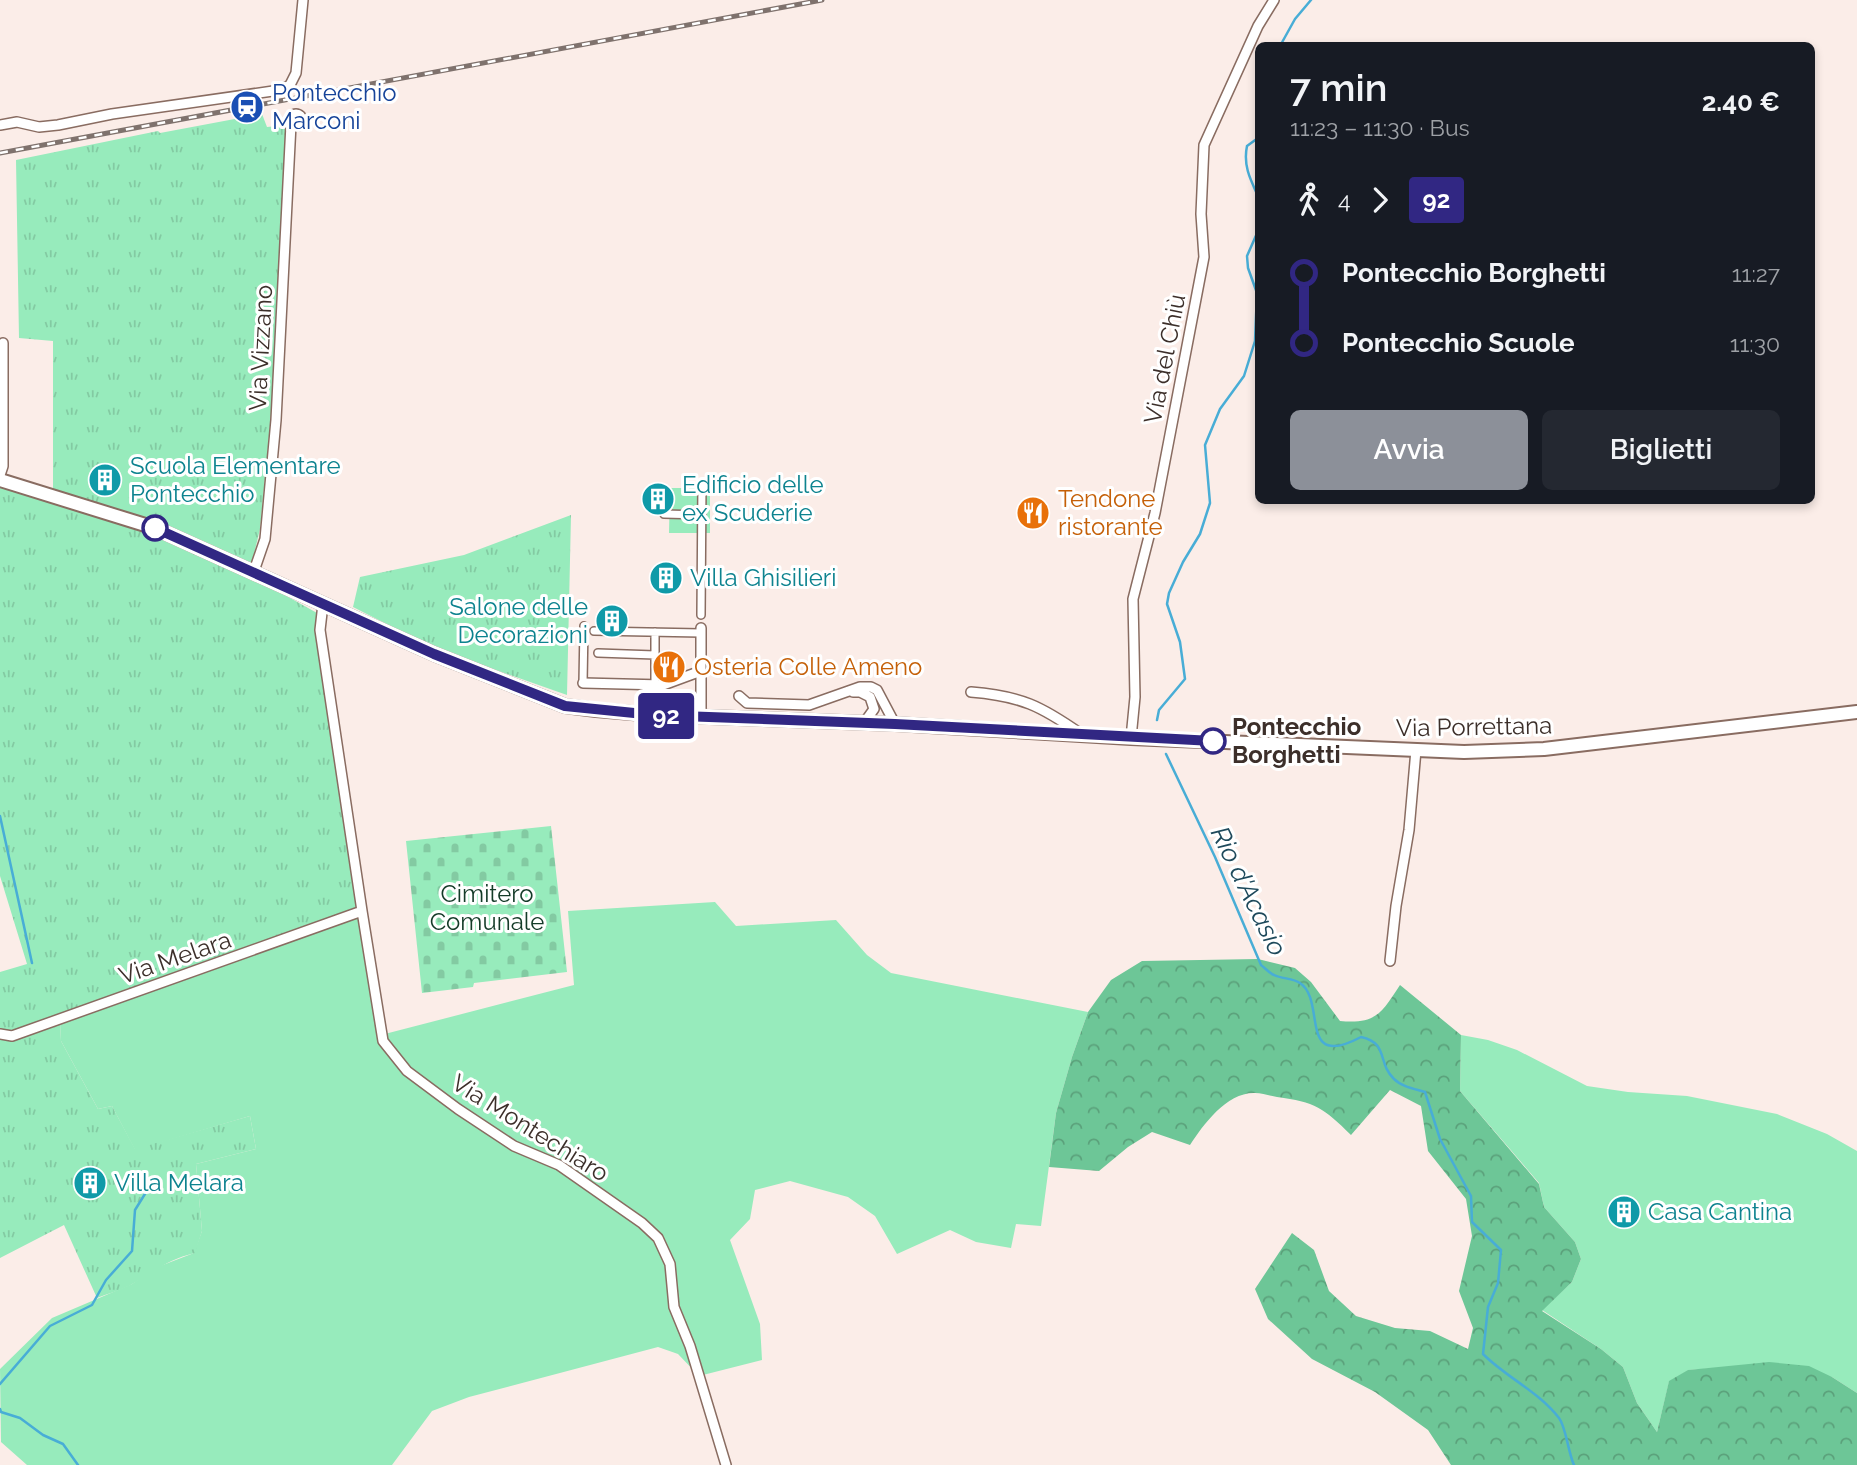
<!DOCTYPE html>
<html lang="it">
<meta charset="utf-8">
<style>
body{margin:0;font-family:Raleway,sans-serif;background:#242831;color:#f1f3f6;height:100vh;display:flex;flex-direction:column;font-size:26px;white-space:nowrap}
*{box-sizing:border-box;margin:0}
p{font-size:23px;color:#9ea1a6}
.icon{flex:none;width:38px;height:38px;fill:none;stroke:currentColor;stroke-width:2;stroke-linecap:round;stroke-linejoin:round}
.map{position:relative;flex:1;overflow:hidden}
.sheet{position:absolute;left:1255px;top:42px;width:560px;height:462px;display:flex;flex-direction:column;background:#171b24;border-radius:10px;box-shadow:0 4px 10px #0003}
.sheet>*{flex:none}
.badge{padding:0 14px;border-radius:5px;font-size:24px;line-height:46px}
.map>.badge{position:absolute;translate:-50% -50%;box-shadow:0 0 0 4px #fff}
.legs{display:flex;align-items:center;gap:10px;height:77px;padding:0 35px;font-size:23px}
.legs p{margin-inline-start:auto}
.overview{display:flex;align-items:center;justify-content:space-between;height:119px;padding:0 35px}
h1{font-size:38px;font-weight:600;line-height:52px}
.primary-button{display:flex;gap:14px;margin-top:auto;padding:14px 35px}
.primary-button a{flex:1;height:80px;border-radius:10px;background:#8c9099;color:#fff;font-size:28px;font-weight:600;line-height:80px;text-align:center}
.primary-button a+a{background:#242831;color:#f1f3f6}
ul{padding:0 35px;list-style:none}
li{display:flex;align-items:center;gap:24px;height:70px;font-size:26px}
li i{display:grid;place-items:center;width:10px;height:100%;margin:0 9px;background:currentColor}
li i::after{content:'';width:18px;height:18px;margin:-9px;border:5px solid;border-radius:50%;background:#171b24}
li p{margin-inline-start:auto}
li:first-child i{background:linear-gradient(#0000 50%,currentColor 0)}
li:last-child i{background:linear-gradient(currentColor 50%,#0000 0)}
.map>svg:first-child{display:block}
</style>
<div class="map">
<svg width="1857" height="1465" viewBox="0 0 1857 1465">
<defs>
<pattern id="forest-crowns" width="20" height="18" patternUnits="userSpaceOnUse" patternTransform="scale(1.75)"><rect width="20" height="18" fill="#6dc697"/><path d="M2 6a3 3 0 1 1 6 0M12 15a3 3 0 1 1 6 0" fill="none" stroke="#5ba17b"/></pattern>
<pattern id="cemetery-stones" width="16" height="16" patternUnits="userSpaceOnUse" patternTransform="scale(1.75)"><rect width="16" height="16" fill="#97ebbc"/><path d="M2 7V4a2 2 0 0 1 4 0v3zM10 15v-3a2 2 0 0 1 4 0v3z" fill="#83caa2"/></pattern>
<pattern id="park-tufts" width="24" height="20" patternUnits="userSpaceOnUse" patternTransform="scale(1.75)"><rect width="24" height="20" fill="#97ebbc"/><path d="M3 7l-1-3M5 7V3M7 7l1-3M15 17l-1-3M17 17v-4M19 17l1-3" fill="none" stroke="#83caa2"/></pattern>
</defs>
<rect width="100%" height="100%" fill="#fbede8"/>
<path fill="#97ebbc" d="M670 488H710V533H669Z
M715 902 736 926 836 920 867 955 891 973 1088 1012 1072 1057 1056 1113 1041 1226 1016 1224 1011 1248 976 1242 950 1230 897 1254 875 1216 848 1197 790 1181 755 1190 750 1219 730 1240 760 1324 762 1360 699 1376 678 1354 658 1347 469 1397 432 1411 392 1465H27L1 1442 0 1369 52 1318 132 1284 155 1268 194 1253 202 1231 196 1164 256 1149 250 1116 135 1150 112 1106 98 1109 61 1041 60 1022 356 907 377 1036 574 985 568 911Z
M1461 1035 1488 1040 1517 1050 1587 1086 1628 1092 1687 1096 1777 1114 1827 1134 1857 1151V1393L1832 1377 1717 1368 1689 1370 1669 1382 1657 1432 1637 1403 1623 1367 1601 1349 1542 1310 1572 1282 1581 1259 1575 1242 1544 1207 1539 1183 1460 1091Z"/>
<path fill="url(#forest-crowns)" d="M1258 959 1295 968 1311 982 1340 1021C1376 1024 1381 1014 1400 985L1461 1035 1460 1091 1539 1184 1544 1207 1575 1242 1581 1259 1572 1282 1542 1311 1601 1349 1623 1367 1637 1403 1657 1432 1669 1381 1688 1370 1769 1362 1809 1366 1832 1377 1857 1393V1465H1451L1428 1430 1375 1392 1312 1359 1268 1319 1255 1289 1292 1233 1314 1250 1329 1291 1356 1316 1395 1328 1430 1331 1468 1349 1473 1328 1459 1291 1472 1236 1466 1199 1428 1151 1421 1106 1390 1090 1351 1135C1324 1108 1315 1102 1277 1097 1270 1096 1262 1093 1255 1093 1227 1092 1203 1125 1190 1145L1152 1132 1128 1147 1099 1171 1049 1167 1056 1113 1072 1057 1088 1012 1111 980 1142 961Z"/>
<path fill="url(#cemetery-stones)" d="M551 826 567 972 474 983 473 987 422 993 406 841Z"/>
<path fill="url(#park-tufts)" d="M262 114 267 127 287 125 274 384 260 529 249 575 317 613 356 907 60 1022 61 1041 98 1109 112 1106 135 1149 250 1116 256 1149 196 1164 202 1231 195 1253C169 1259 155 1271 134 1283 123 1290 109 1293 97 1298L64 1225 0 1258V972L27 964 0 876V477L53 493V341L19 338 16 160 158 131 160 133Z
M571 515 567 695 436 649 353 607 360 577 464 555Z"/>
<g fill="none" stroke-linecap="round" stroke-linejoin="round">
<path stroke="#48add6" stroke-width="2.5" d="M1280 46 1295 19 1311 0
M1258 138 1247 146C1243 165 1250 179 1258 196
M1157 720 1159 710 1185 679 1180 642 1167 604 1169 593 1183 562 1200 534 1210 503 1205 445 1220 409 1244 376 1255 341 1257 293 1248 268 1247 256 1258 231
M1166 754 1215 857 1261 965C1265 968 1269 973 1274 975 1282 979 1293 978 1300 983 1327 1001 1297 1071 1361 1037 1389 1043 1377 1063 1394 1079 1402 1087 1415 1089 1425 1092L1440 1139 1471 1196 1472 1222 1501 1250 1498 1283 1488 1307 1483 1354C1507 1378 1538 1391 1559 1418 1566 1427 1568 1452 1574 1465
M0 816 32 963
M0 1384 50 1326 92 1305 106 1280 132 1251 135 1210 153 1181
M0 1409 1 1412 20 1418 43 1435 63 1444 78 1465"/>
<defs>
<path id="pedestrian" d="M664 514 702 515
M701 615 702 483
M594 631 701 633
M598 653 655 655
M583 683 584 626
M655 685V632"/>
<path id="minor" d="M290 120a6 6 0 1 1 12 0a6 6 0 1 1-12 0Z
M0 125 17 122 39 127 58 125 112 114 280 90 290 85 296 73 303 0
M0 475 3 466V343
M254 571 265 539 276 420 291 124
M323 604 320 630 362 911 383 1041 407 1071 458 1109 514 1146 559 1165 642 1223 658 1238 670 1264 674 1307 690 1346 726 1465
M583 683 663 685 701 671
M853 692H860L870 697 874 709 864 723
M971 692C1021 696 1041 706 1081 734
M739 696 747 703 809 705 860 687H871L877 690 895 724
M701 717V628
M1131 738 1135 697 1133 599 1155 513 1204 257 1201 214 1204 145 1258 26 1274 0
M1390 961 1396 906 1409 830 1416 750
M0 1034 12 1036 362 911"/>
<path id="secondary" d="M0 480 155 528 434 654 565 706 596 710 655 715 895 724 1131 738 1464 752 1544 749 1857 712"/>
</defs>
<use href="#pedestrian" stroke="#896c61" stroke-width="10"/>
<use href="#minor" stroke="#896c61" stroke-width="12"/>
<use href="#secondary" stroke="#896c61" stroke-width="16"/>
<use href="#pedestrian" stroke="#fff" stroke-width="7"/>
<use href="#minor" stroke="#fff" stroke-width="9"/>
<use href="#secondary" stroke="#fff" stroke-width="12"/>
<defs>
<path id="rail" d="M0 153 822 0"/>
</defs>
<use href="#rail" stroke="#7f726d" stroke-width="5"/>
<use href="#rail" stroke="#fff" stroke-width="2.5" stroke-dasharray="8" stroke-linecap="butt"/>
</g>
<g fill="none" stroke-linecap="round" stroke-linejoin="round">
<defs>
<path id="line-1" d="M155 528 434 654 565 706 654 715 895 724 1213 741"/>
</defs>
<use href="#line-1" stroke="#fff" stroke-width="16"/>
<use href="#line-1" stroke="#312783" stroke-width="10"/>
</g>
<defs>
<symbol id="station-disc" viewBox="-11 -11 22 22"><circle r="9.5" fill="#1a4fb4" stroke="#fff"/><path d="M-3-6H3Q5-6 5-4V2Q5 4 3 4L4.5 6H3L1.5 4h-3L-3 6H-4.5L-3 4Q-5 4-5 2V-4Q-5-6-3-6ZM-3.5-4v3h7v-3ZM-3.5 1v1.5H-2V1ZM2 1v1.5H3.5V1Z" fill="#fff"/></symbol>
<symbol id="building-disc" viewBox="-11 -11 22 22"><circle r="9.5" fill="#0f9aa8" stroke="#fff"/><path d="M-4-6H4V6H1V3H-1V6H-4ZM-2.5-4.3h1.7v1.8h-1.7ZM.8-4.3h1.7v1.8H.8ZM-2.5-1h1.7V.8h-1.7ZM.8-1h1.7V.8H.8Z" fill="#fff"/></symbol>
<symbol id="restaurant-disc" viewBox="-11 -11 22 22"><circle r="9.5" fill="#e8710a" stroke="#fff"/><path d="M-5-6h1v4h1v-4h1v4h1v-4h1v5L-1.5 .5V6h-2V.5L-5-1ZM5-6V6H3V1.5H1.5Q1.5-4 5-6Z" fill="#fff"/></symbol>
</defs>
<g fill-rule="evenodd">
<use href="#station-disc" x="228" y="88" width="38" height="38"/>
<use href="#building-disc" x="86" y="461" width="38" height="38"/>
<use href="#building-disc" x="639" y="480" width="38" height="38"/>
<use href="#restaurant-disc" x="1014" y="494" width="38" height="38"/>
<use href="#building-disc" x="647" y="559" width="38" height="38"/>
<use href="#building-disc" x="593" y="602" width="38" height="38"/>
<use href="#restaurant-disc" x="650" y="648" width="38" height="38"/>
<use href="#building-disc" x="71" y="1164" width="38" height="38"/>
<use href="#building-disc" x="1605" y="1193" width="38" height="38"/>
</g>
<g fill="#fff" stroke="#312783" stroke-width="3.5">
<circle cx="155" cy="528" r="12"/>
<circle cx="1213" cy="741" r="12"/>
</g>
<g text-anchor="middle" stroke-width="6" stroke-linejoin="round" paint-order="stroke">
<g font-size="24" fill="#164399" stroke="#fff" text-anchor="start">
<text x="272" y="101">Pontecchio<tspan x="272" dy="28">Marconi</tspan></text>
</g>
<g font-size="24" fill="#3c2f2a" stroke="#fff">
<text transform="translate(261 348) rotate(-87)" y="8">Via Vizzano</text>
<text transform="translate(1165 359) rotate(-79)" y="8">Via del Chiù</text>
<text transform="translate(1474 727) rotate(-1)" y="8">Via Porrettana</text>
<text transform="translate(175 958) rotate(-19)" y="8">Via Melara</text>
<text transform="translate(530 1128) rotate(32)" y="8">Via Montechiaro</text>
</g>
<g font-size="24" fill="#0d838f" stroke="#fff" text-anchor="start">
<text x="130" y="474">Scuola Elementare<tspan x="130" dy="28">Pontecchio</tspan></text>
<text x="682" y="493">Edificio delle<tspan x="682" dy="28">ex Scuderie</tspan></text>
<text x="690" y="586">Villa Ghisilieri</text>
<text x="588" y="615" text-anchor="end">Salone delle<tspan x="588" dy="28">Decorazioni</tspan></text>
<text x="114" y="1191">Villa Melara</text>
<text x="1648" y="1220">Casa Cantina</text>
</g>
<g font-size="24" fill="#c56008" stroke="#fff" text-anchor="start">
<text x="1058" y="507">Tendone<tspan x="1058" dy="28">ristorante</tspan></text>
<text x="694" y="675">Osteria Colle Ameno</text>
</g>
<g font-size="24" font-weight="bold" fill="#3c2f2a" stroke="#fff" text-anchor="start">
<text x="1232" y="735">Pontecchio<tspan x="1232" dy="28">Borghetti</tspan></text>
</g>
<g font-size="24" fill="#143b28" stroke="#fff">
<text x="487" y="902">Cimitero<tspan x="487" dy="28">Comunale</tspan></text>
</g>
<g font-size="26" font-style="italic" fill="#1e495b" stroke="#fff">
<text transform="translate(1249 891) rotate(64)" y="9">Rio d'Acasio</text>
</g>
</g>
</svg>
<b class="badge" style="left:666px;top:716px;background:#312783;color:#fff">92</b>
<section class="sheet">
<div class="overview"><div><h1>7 min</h1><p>11:23 – 11:30 · Bus</p></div><b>2.40 €</b></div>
<div class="legs"><svg class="icon" aria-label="walk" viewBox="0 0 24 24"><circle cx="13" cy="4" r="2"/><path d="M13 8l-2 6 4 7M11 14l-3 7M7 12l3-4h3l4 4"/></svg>4<svg class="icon" aria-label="forward" viewBox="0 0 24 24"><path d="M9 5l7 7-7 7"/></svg><b class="badge" style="background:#312783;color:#fff">92</b></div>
<ul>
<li><i style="color:#312783"></i><b>Pontecchio Borghetti</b><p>11:27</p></li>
<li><i style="color:#312783"></i><b>Pontecchio Scuole</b><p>11:30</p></li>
</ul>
<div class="primary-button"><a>Avvia</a><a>Biglietti</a></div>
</section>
</div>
